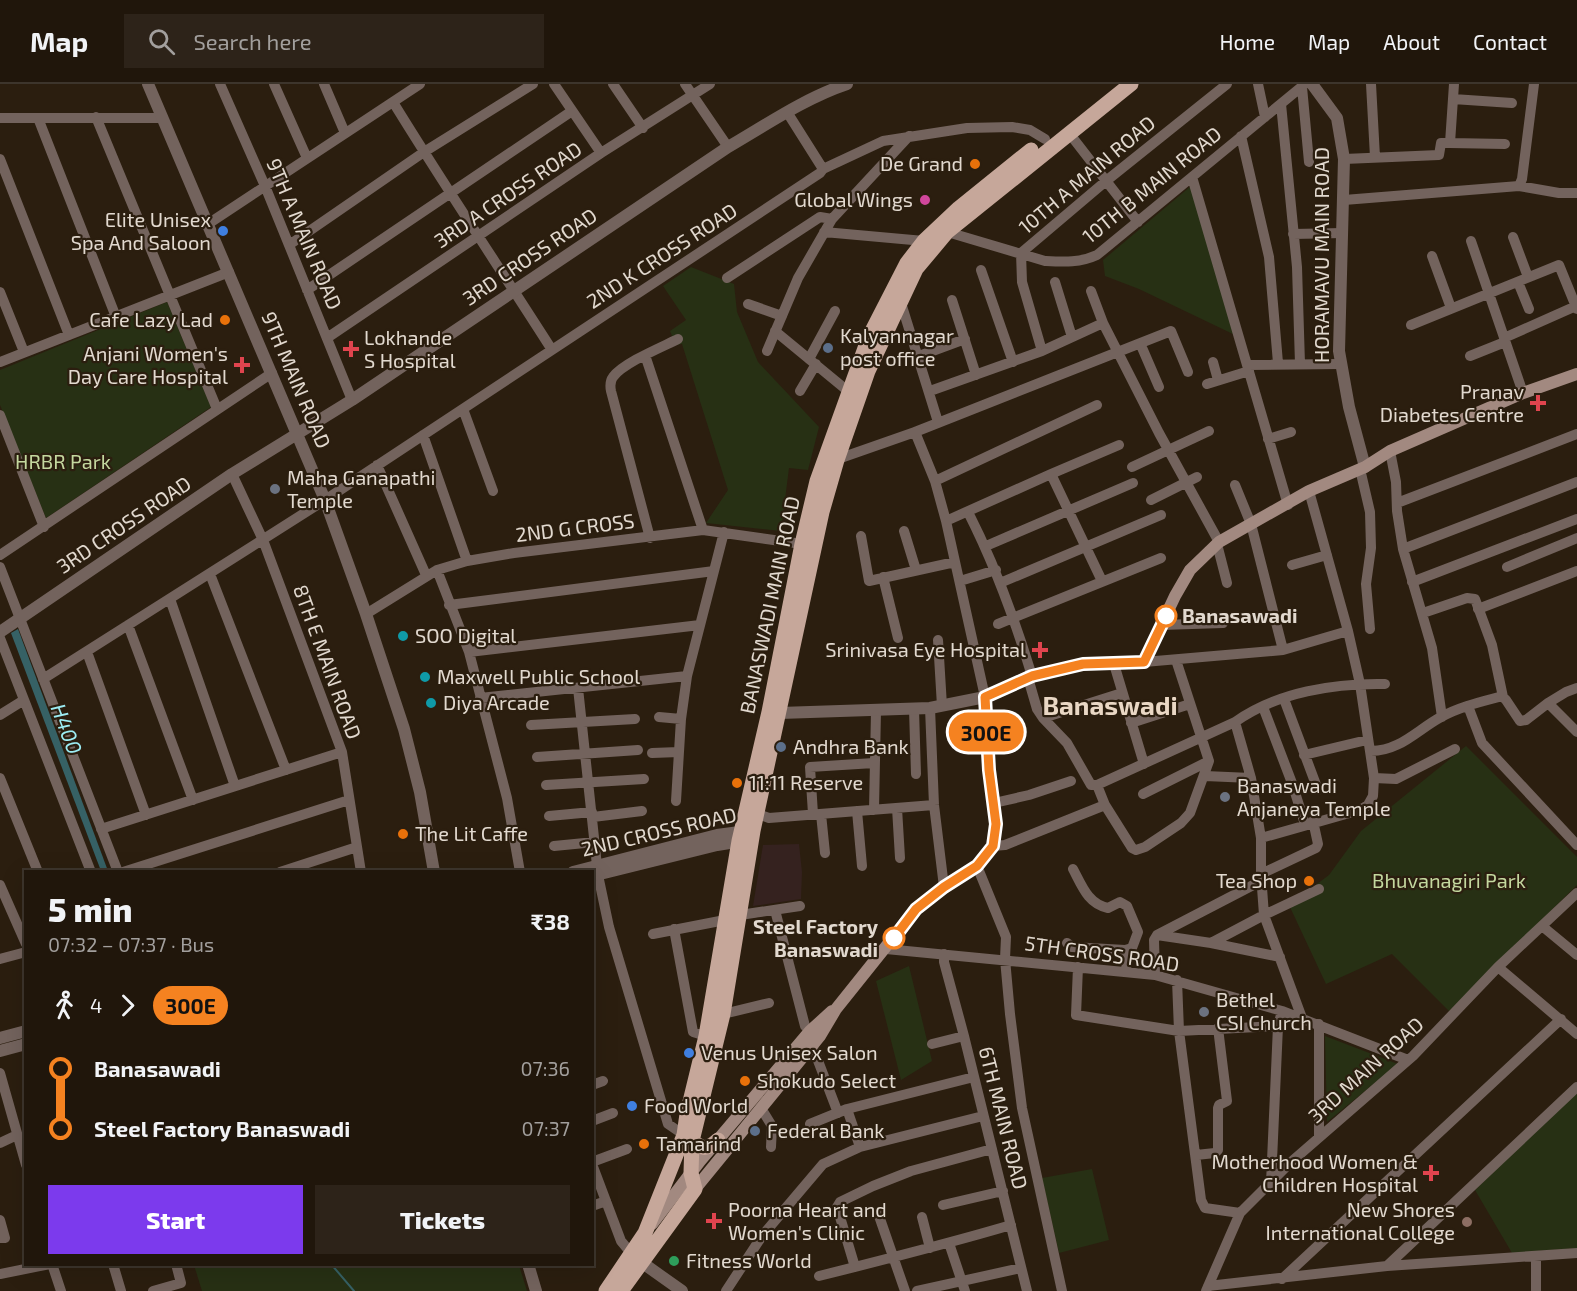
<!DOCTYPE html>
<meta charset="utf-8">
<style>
body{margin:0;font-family:"Exo 2",sans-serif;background:#2d2319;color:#f1f3f6;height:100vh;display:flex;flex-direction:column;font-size:22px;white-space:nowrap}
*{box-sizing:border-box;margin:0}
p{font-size:20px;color:#a29f9d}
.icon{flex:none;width:33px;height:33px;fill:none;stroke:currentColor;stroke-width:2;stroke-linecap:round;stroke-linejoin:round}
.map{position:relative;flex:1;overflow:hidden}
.sheet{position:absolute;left:24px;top:786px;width:570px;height:396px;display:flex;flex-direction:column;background:#20160b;border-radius:0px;box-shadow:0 6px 24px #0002,0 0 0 2px #3d352c}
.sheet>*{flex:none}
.badge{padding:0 12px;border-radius:20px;font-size:21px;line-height:39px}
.map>.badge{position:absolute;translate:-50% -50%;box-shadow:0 0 0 3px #fff}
.legs{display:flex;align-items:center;gap:9px;height:66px;padding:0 24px;font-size:20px}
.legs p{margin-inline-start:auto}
.head{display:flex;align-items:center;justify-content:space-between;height:102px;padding:0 24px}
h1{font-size:33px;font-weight:800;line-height:45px}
.action{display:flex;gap:12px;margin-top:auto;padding:12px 24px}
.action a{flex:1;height:69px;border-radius:0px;background:#7c3aed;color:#fff;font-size:24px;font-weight:800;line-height:69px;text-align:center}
.action a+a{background:#2d2319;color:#f1f3f6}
ul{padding:0 24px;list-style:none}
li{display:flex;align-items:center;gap:21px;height:60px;font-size:22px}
li i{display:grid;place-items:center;width:9px;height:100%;margin:0 8px;background:currentColor}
li i::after{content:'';width:15px;height:15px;margin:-8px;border:4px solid;border-radius:50%;background:#20160b}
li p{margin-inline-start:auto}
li:first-child i{background:linear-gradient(#0000 50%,currentColor 0)}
li:last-child i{background:linear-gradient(currentColor 50%,#0000 0)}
header{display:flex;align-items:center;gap:36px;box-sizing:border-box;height:84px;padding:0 30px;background:#20160b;border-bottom:2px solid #3d352c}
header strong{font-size:28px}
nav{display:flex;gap:33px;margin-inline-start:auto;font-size:21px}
.search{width:420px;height:54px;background:#2d2319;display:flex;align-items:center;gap:15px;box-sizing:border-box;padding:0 21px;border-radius:0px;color:#a29f9d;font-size:22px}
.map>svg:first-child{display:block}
</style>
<header>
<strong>Map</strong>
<div class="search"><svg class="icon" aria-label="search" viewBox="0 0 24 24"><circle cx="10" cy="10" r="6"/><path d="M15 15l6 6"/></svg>Search here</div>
<nav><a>Home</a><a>Map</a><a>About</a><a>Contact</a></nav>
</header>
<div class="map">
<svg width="1577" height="1207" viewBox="0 0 1577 1207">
<rect width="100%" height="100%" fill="#2b1e0f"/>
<path fill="#35221f" d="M799 760 802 788 801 815 753 822 763 761Z"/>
<path fill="#273014" d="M1191 102 1235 251 1139 205 1105 192 1103 176Z
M691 183 734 200 737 228 758 278 819 343 808 386 789 384 781 447 706 439 728 406 682 260 676 261 670 247 686 236 663 202Z
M167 218 211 323 46 434 0 321V286Z
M1466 662 1577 773V801L1449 927 1392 870 1326 900 1289 821 1329 791 1361 747Z
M909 882 932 977 901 996 876 897Z
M1325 952 1398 980 1327 1038Z
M1577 1008V1164L1512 1169 1475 1106Z
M1092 1085 1109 1156 1059 1169 1042 1094Z
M194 1181H519L527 1207H202Z"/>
<path fill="#366165" d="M18 545 108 787H101L11 549Z"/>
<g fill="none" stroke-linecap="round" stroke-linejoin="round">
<path stroke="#366165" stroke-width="2" d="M331 1180 354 1207"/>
<path stroke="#73635d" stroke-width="10" d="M220 0 265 102 352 316
M274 0 307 74
M324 0 345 49
M554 0 601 69
M613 0 643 44
M685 0 728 63
M1258 0 1265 33
M1371 0 1375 73
M1302 3 1309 78
M1453 15 1512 19
M393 18C444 101 499 183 552 266
M1281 20 1297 183 1300 280
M787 28 823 85
M96 33 217 325
M0 34H163
M38 34 116 233
M1069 49 1138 138
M1241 52 1269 173 1278 279
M1450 59 1505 60
M0 75 69 251
M1344 75 1439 71 1441 59H1450L1454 0
M1192 93 1288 421
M1519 102 1522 95 1534 0
M1344 116 1519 102 1559 109H1577
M208 140 420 0
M944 147 1045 177C1064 178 1080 179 1097 171L1305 0
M824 148 924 157
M1293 150 1343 149
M1513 153 1528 193
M1471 157 1523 309
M289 161 424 68 533 0
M1432 172 1451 224
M981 186 1013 278
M727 194 820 133 832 135
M1055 198 1072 253
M1518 198 1529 225
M307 206 572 27
M1091 207 1103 239 1159 349 1219 458
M0 208 24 268
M952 216 976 291
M901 219 938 338
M748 220 782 232
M1411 241 1559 181 1577 225
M775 247 849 308
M327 254 601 69 710 0
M1504 254 1576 222
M1140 259 1159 303
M767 267 798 194 832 135 909 52
M1042 267 1022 198 1021 169 1106 97 1227 0
M645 271 703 446
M919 272 965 255
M1470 272 1505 258
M809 275 835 227
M0 278 229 188
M1213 278 1218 296
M1247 281 1340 280
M1207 300 1249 287
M800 307 816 280
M930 307 1042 267 1103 239
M463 325 493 407
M0 331 44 443
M915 348 935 397 946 437 985 613
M423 351 467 477
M1268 355 1291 348
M1390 367 1396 398 1397 427 1403 465 1432 564 1442 633
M835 376 915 348 1171 247 1188 288
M377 381 426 491
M1132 383 1209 347
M1360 385 1370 428 1371 464 1366 500 1370 545
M232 390 263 456 342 668 361 788
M1051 390 1102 497
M935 397 1097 321
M1235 401 1251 440 1283 566
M1151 416 1197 393
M1397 419 1577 350
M968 428C995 481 1015 536 1032 592
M946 437 1051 390 1119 361
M904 447 916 486
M861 452 869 497 955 478
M650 454 611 307C610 302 610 297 613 293 623 279 662 263 678 255
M1217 460 1227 499
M986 462 1133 399
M1403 465 1577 398
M0 471 272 289
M1292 481 1327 471
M0 483 118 788
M1507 483 1577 454
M437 486 469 568 507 714 520 788
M210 490 286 686
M883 493 898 554
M960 497 996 486
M1412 498 1577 435
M1000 499 1161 431
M170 515 235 702
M449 521 714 487
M1478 525 1577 487
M1423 529 1467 514 1475 515 1492 561 1503 613
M366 530 437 486 467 477 514 469 703 446 802 460
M998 540 1161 474
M128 541 193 716
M1161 541 1223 539
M0 554 91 788
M938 556 942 622
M87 568 146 731
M469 568 700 541
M1144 578 1283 566 1348 547
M1114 580 1144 680
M1028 594 1037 625 1043 634 1067 659 1091 701H1097L1235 638C1277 608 1335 599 1385 600
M43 595 325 416 820 89 823 85 883 57 967 44 1012 43 1030 46 1045 55
M578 604 598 791 609 843 668 1040 684 1051
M480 614 687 592
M1284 615 1318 706
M1548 619 1566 608 1577 604
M1468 622 1482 659 1577 761
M1263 623 1292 699 1305 740
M930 624 934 721 944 803
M914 625 916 690
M0 631 24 616
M659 633 681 635
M1043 634 1122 609
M1235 638 1251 694 1261 754V790L1264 831 1302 934
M1131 639 1190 620
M531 641 635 635
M1371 667C1400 667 1417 646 1441 633 1459 623 1480 618 1499 613H1503L1506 616 1520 637 1526 636 1548 619 1577 648
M652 669 679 668
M1304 671 1367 656
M537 673 638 666
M1205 692 1251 694
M0 694 38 788
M1374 694 1396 695 1455 665
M546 701 644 695
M1097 701 1105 721 1132 764 1136 766 1145 763 1181 739 1190 729 1209 677 1176 576
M1143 710 1209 677
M676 717 681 635 687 592 724 448
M994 719 1029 711 1071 697
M897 724 900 774
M874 726 876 627
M857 727 862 782
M813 730 810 683 874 679
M821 730 825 769
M750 731 758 730 769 734 934 721
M549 732 592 728
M593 733 642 727
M101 745 342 668
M1261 754 1360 726 1368 721 1373 712 1374 694 1360 600 1348 547 1309 407
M554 762 595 758
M993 762 1005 761 1105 721
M977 782 1006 853 1005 875 1010 930 1022 1024 1062 1207
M1073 785C1082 802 1088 820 1108 824L1120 818 1127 822 1138 848 1132 864 1125 866
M123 788 349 716
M280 788 357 763
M1261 790 1316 764 1318 760 1313 737
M0 801 26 860
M775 826 805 942 810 947
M740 831 800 822
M1542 842 1577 871
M674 845 693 948 706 952
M653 850 725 836
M1157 851 1211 859 1280 873
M1067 859 1072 863 1125 866 1127 873 1126 888
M1211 859 1264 831 1319 805
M886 865 1155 891 1282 927 1408 976
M944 870V878L964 952 1027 1207
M0 875 26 868
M1078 883 1076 931 1179 947 1278 942 1282 927
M1498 883 1577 950
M1155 891 1154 856 1157 851 1261 797
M1177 896 1179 947 1201 1116 1205 1124 1240 1129
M723 930 769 919
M932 960 964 952
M812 961 838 1029
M0 989 26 1081
M592 1001 603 997
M761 1024 772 1042 771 1063
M847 1025 860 1063
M592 1037 613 1029
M810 1040 847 1025 974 993
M1319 1053V940
M0 1059 17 1051
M1196 1071 1215 1069 1218 1066V1024L1219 1021 1227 1017 1218 944
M592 1078 627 1065
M592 1080 621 1157 631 1169
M1271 1099 1278 942
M943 1121 1003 1107
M592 1122 606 1117
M878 1129 905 1207
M922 1133 930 1164
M0 1136 5 1154H0
M949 1159 965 1207
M1536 1172V1207
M52 1180 61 1207
M113 1180 121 1207
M1387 1182 1577 1003
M855 1183 837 1123 840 1118 873 1102 911 1087 992 1065
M0 1190 50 1180
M819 1192C883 1176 947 1160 1011 1141
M1282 1195 1561 935
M1208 1202 1387 1182 1577 1169
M153 1207 181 1199 176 1180
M726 1207 762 1152 823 1080 860 1063 983 1032
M917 1207 1021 1184
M1206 1207 1240 1129 1291 1078 1413 972 1498 883 1577 809"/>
<path stroke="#73635d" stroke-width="12" d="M148 0 325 416 366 530 404 645 420 708 434 788
M1312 0 1337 34 1344 75 1339 267 1349 323 1365 383
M0 548 232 390 352 316 728 63C766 41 805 14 847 0
M780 629 930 624 985 613
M573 788 717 751 747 747
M592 792 717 761 748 756
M0 954 26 947
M0 967 26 960
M637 1175 682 1207
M528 1180 536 1207"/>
<path stroke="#a28980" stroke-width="12" d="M695 1105 820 952 836 925 916 825 944 803 977 782 993 762 996 740 989 686 985 613 1032 592 1083 580 1144 578 1175 512 1190 486 1219 458 1309 407 1365 383 1390 367 1523 309 1577 290
M652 1140 700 1077 810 947 832 927"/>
<path stroke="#c6a79a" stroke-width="15" d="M687 1053C700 1063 704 1069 718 1056
M606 1207 645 1149 684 1051 687 1030 706 952 739 757 769 628 802 460 817 397 869 253 907 179 924 157 959 124 1031 66
M621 1207 695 1105 691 1089 692 1057 723 930 753 747 822 428 837 376 868 287 916 185 947 148 1131 0"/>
</g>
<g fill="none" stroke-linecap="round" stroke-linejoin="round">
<defs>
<path id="line-1" d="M894 854 916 825 944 803 977 782 993 762 996 740 989 686 985 613 1032 592 1083 580 1144 578 1166 532"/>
</defs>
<use href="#line-1" stroke="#fff" stroke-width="14"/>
<use href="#line-1" stroke="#f58220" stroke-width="9"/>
</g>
<g fill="#e8710a" stroke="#2b1e0f" stroke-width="2">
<circle cx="975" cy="80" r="6"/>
<circle cx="225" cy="236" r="6"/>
<circle cx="737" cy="699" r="6"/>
<circle cx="403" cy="750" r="6"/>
<circle cx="1309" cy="797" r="6"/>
<circle cx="745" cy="997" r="6"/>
<circle cx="644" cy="1060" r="6"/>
</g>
<circle fill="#d1479c" stroke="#2b1e0f" stroke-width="2" cx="925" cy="116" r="6"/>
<g fill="#3f7fe0" stroke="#2b1e0f" stroke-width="2">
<circle cx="223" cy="147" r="6"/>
<circle cx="689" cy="969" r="6"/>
<circle cx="632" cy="1022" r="6"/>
</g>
<g fill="#5c6f8a" stroke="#2b1e0f" stroke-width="2">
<circle cx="828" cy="264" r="6"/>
<circle cx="781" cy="663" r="6"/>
<circle cx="755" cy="1047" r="6"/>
</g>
<g fill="#e0444e" stroke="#2b1e0f" stroke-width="2">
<path d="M348 256h6v6h6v6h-6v6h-6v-6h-6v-6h6z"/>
<path d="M239 272h6v6h6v6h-6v6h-6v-6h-6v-6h6z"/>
<path d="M1535 310h6v6h6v6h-6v6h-6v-6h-6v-6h6z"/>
<path d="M1037 557h6v6h6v6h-6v6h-6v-6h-6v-6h6z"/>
<path d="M1428 1080h6v6h6v6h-6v6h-6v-6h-6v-6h6z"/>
<path d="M711 1128h6v6h6v6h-6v6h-6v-6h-6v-6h6z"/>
</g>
<g fill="#6b7280" stroke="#2b1e0f" stroke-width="2">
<circle cx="275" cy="405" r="6"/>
<circle cx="1225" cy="713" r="6"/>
<circle cx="1204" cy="928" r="6"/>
</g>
<g fill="#fff" stroke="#f58220" stroke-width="3">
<circle cx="1166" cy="532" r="10"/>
<circle cx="894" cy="854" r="10"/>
</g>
<g fill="#0f9aa8" stroke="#2b1e0f" stroke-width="2">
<circle cx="403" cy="552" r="6"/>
<circle cx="425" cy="593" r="6"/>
<circle cx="431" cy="619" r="6"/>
</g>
<circle fill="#8d6e63" stroke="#2b1e0f" stroke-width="2" cx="1467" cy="1138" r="6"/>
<circle fill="#2e9e5b" stroke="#2b1e0f" stroke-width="2" cx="674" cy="1177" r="6"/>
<g text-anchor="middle" stroke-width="4.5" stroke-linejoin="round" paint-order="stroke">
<g font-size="20" fill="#e2d9cf" stroke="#2b1e0f" text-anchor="start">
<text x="963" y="87" text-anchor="end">De Grand</text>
<text x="913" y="123" text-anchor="end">Global Wings</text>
<text x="211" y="143" text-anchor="end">Elite Unisex<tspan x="211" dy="23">Spa And Saloon</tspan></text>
<text x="213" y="243" text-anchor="end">Cafe Lazy Lad</text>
<text x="840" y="259">Kalyannagar<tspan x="840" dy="23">post office</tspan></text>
<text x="364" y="261">Lokhande<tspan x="364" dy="23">S Hospital</tspan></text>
<text x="228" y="277" text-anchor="end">Anjani Women's<tspan x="228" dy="23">Day Care Hospital</tspan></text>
<text x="1524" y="315" text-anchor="end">Pranav<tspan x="1524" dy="23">Diabetes Centre</tspan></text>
<text x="287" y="401">Maha Ganapathi<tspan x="287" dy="23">Temple</tspan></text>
<text x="415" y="559">SOO Digital</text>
<text x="1026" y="573" text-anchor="end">Srinivasa Eye Hospital</text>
<text x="437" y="600">Maxwell Public School</text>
<text x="443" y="626">Diya Arcade</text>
<text x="793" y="670">Andhra Bank</text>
<text x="749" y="706">11:11 Reserve</text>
<text x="1237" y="709">Banaswadi<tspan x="1237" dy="23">Anjaneya Temple</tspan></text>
<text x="415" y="757">The Lit Caffe</text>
<text x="1297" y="804" text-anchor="end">Tea Shop</text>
<text x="1216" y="923">Bethel<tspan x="1216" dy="23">CSI Church</tspan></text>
<text x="701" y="976">Venus Unisex Salon</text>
<text x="757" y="1004">Shokudo Select</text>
<text x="644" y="1029">Food World</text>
<text x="767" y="1054">Federal Bank</text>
<text x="656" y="1067">Tamarind</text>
<text x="1418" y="1085" text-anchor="end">Motherhood Women &amp;<tspan x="1418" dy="23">Children Hospital</tspan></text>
<text x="728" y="1133">Poorna Heart and<tspan x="728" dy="23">Women's Clinic</tspan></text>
<text x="1455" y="1133" text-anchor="end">New Shores<tspan x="1455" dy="23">International College</tspan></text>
<text x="686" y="1184">Fitness World</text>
</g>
<g font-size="20" fill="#e2d9cf" stroke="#2b1e0f">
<text transform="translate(1087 91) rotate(-40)" y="7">10TH A MAIN ROAD</text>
<text transform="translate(1152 101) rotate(-39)" y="7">10TH B MAIN ROAD</text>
<text transform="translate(508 111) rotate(-34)" y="7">3RD A CROSS ROAD</text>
<text transform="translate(304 150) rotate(67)" y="7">9TH A MAIN ROAD</text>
<text transform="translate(1322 171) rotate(-90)" y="7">HORAMAVU MAIN ROAD</text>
<text transform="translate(662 172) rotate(-33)" y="7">2ND K CROSS ROAD</text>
<text transform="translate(530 173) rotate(-34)" y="7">3RD CROSS ROAD</text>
<text transform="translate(296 296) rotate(67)" y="7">9TH MAIN ROAD</text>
<text transform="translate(124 441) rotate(-34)" y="7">3RD CROSS ROAD</text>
<text transform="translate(575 444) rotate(-7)" y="7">2ND G CROSS</text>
<text transform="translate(770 521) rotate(-78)" y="7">BANASWADI MAIN ROAD</text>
<text transform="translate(327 578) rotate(70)" y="7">8TH E MAIN ROAD</text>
<text transform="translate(659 748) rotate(-13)" y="7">2ND CROSS ROAD</text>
<text transform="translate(1102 870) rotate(8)" y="7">5TH CROSS ROAD</text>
<text transform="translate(1366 986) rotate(-42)" y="7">3RD MAIN ROAD</text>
<text transform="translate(1003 1034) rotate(76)" y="7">6TH MAIN ROAD</text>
</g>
<g font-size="20" fill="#c4d89f" stroke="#2b1e0f">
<text x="63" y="385">HRBR Park</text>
<text x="1449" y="804">Bhuvanagiri Park</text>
</g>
<g font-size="20" font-weight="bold" fill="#e2d9cf" stroke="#2b1e0f" text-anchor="start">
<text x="1182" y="539">Banasawadi</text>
<text x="878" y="850" text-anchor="end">Steel Factory<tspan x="878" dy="23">Banaswadi</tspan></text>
</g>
<g font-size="21" font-style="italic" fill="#9dedf4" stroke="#2b1e0f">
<text transform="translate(66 645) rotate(69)" y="7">H400</text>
</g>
<g font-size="26" font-weight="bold" fill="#ead8c5" stroke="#2b1e0f">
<text x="1110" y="631">Banaswadi</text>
</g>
</g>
</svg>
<b class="badge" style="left:986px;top:648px;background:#f58220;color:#111">300E</b>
<section class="sheet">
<div class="head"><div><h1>5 min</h1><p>07:32 – 07:37 · Bus</p></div><b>₹38</b></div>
<div class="legs"><svg class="icon" aria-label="walk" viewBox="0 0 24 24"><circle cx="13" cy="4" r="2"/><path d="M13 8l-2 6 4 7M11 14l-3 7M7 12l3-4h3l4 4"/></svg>4<svg class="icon" aria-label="forward" viewBox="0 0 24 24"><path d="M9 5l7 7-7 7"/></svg><b class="badge" style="background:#f58220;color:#111">300E</b></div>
<ul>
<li><i style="color:#f58220"></i><b>Banasawadi</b><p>07:36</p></li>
<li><i style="color:#f58220"></i><b>Steel Factory Banaswadi</b><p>07:37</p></li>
</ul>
<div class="action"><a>Start</a><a>Tickets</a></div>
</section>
</div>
